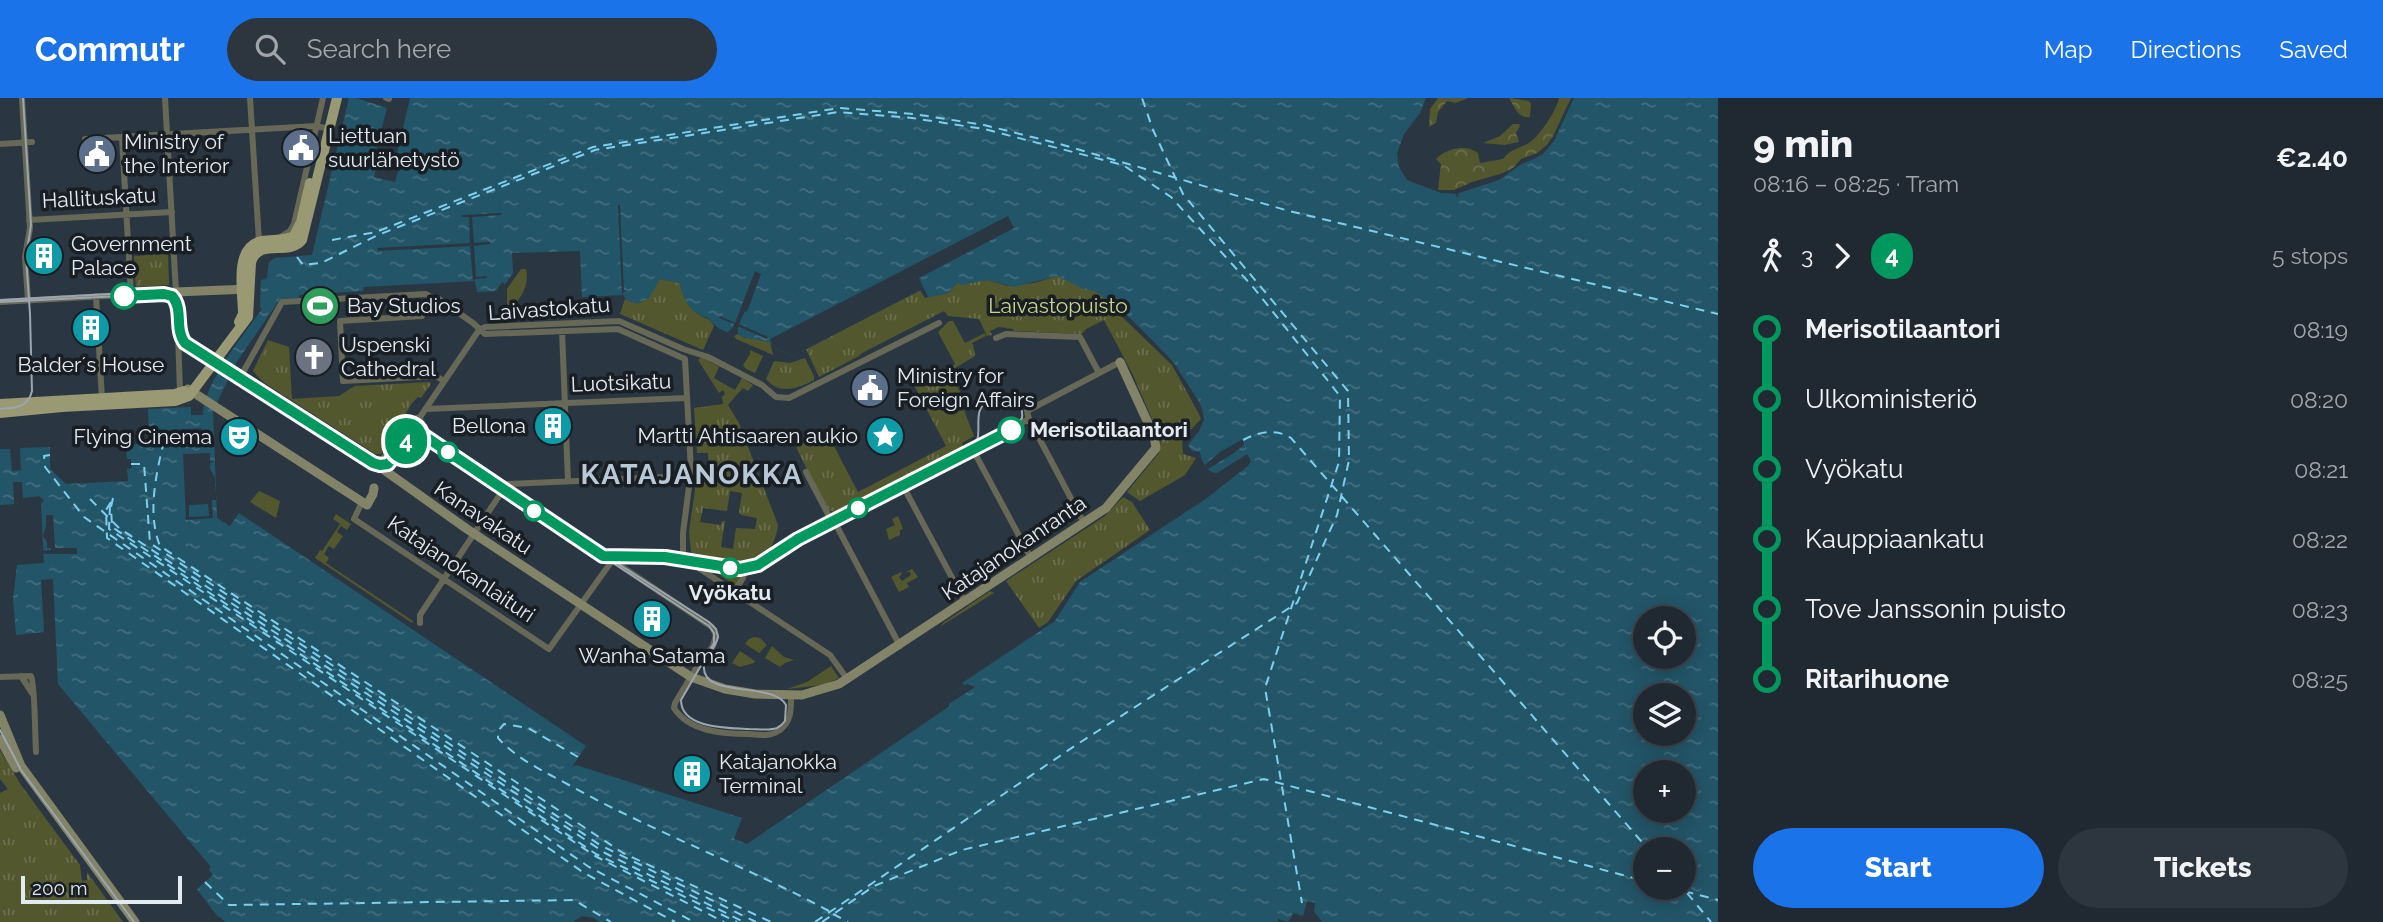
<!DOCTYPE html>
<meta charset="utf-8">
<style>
body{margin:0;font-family:Raleway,sans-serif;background:#2d353e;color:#f1f3f6;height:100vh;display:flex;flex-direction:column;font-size:26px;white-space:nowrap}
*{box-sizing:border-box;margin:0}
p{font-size:23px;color:#a2a6ac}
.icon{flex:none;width:38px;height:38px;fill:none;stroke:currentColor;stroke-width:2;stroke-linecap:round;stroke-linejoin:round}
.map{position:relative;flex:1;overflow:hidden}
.drawer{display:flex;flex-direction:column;background:#202932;width:665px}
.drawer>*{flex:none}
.badge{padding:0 14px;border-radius:23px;font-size:24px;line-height:46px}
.controls{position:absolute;left:1633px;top:508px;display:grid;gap:14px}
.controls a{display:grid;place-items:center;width:63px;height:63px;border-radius:50%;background:#202932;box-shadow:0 4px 18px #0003,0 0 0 2px #3d454d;font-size:35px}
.scale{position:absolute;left:21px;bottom:18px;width:161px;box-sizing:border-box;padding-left:7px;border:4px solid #e2eaf2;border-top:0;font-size:19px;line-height:24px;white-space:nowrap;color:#e2eaf2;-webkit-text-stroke:5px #181e23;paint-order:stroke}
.map>.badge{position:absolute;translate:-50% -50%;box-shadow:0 0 0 4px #fff}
.legs{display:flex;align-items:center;gap:10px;height:77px;padding:0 35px;font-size:23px}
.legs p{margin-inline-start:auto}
.overview{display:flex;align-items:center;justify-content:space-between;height:119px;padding:0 35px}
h1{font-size:38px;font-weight:800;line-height:52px}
.primary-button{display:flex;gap:14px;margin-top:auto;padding:14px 35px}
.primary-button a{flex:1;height:80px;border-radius:42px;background:#1a73e8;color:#fff;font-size:28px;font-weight:800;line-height:80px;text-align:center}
.primary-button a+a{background:#2d353e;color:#f1f3f6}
ul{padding:0 35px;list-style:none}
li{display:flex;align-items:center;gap:24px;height:70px;font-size:26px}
li i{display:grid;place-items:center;width:10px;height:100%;margin:0 9px;background:currentColor}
li i::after{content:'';width:18px;height:18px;margin:-9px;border:5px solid;border-radius:50%;background:#202932}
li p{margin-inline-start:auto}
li:first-child i{background:linear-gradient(#0000 50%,currentColor 0)}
li:last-child i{background:linear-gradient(currentColor 50%,#0000 0)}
header{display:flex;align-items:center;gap:42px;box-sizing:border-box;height:98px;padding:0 35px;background:#1a73e8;color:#fff}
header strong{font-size:33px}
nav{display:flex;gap:38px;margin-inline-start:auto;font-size:24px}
.search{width:490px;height:63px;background:#2d353e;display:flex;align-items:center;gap:18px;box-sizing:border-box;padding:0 24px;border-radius:38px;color:#a2a6ac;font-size:26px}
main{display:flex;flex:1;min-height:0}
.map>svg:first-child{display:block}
</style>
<header>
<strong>Commutr</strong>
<div class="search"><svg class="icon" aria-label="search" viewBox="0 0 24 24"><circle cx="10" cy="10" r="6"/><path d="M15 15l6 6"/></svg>Search here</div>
<nav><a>Map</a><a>Directions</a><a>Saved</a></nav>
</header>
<main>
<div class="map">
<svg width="1718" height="824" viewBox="0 0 1718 824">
<defs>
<pattern id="forest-crowns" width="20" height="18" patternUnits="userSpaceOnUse" patternTransform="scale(1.75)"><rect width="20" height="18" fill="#53572e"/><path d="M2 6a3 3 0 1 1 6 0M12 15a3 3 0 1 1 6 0" fill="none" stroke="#6b6f4d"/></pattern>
<pattern id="park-tufts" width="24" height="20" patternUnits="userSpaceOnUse" patternTransform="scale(1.75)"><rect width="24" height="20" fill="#53572e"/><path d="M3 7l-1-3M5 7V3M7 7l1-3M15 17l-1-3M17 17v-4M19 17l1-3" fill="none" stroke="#6b6f4d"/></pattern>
<pattern id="water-ripples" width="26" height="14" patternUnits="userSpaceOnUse" patternTransform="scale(1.75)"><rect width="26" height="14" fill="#235568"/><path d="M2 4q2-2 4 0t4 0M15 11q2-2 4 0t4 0" fill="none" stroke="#436e7e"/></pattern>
</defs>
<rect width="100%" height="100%" fill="#2a3743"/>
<path fill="#53572e" d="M521 171H526C530 190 519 203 507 214V191Z
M949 223H953L965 245 985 235 986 238 972 245 975 258 956 268 938 234Z
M738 236 742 239 770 244 773 257 736 241 734 238Z
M750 252 763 258 755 275 746 271 743 267 750 256Z
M702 259 719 269 714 280 735 292 742 280 753 287 748 293 743 290 726 309 694 310 723 306 722 299 725 296 723 292 719 295 698 262Z
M259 393 280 403 276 420 250 404Z
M336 416 351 426 347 432 341 428 337 434 343 438 334 451 329 448 324 456 329 460 326 465 413 523 412 525 315 460 320 452 322 453 340 426 333 421Z
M898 418 903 431 900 432V437L889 442 886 431 895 427 892 421Z
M712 471H713L743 475 735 488Z
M912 471 918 479 907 485 909 489 899 494 891 479 901 474 902 476 899 479 902 483 911 477 910 474H906Z
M990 493 994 495 941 528 943 525Z
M754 539 760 540 767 547 759 555 745 546 749 541Z
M772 548 784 559 794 562 785 565 780 569 765 560Z
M740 553 755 563 754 565 740 569 732 565Z
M831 568 839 580 823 587 787 591 807 584Z"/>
<path fill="url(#forest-crowns)" d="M1438 0H1468L1456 5 1447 3 1438 14 1436 25 1429 29 1430 11Z
M1509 0 1529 3 1531 6 1530 19C1518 21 1515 9 1509 0Z
M1559 0H1571L1553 38 1547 47 1537 55 1521 61 1513 70 1503 75 1472 84 1454 92H1438L1441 66 1436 61C1447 50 1466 46 1478 55L1480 65 1503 61C1510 52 1517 51 1527 46 1538 41 1557 12 1559 0Z
M1513 26H1519L1520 28 1516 35 1519 44 1504 47 1483 45 1500 38Z"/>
<path fill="url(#park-tufts)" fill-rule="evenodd" d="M168 156 169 187 136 189 134 158Z
M1057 178 1095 193 1121 211 1117 214 1172 267 1199 316 1201 321 1182 341 1183 356 1196 360 1185 377 1140 403 1127 394 1159 355 1161 342 1133 277 1104 222 1086 231 1082 236 1014 233 1013 231 999 229 990 233 992 237 987 238 979 221 948 218 944 213 862 255 859 258 819 279 806 251 921 192 929 199 948 195 957 185 988 182 1007 188 1034 185Z
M660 181 680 185C682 197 689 212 701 218 708 222 710 220 714 228L703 252 620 216 625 201C648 213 648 194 660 181Z
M268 242 289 249 292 301 339 298 355 288 430 284 431 286 421 300 418 299 412 305 381 356H375L263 284 253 273Z
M973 246 975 258 950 273 968 310 964 312 974 338 962 345 963 349 839 415 827 412 796 349 826 333 858 394 946 348 914 287 961 263 956 255Z
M805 260 814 278V282C797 291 779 297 766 281L774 263 790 265Z
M728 307 739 325 778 427C772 477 725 462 691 457V454L689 434 698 371 709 370 708 355H697L694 310ZM730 393 742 395 739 414 741 417 757 420 755 431 736 430 733 451 721 449 725 423H722L721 427 700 424 703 410 727 413Z
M1123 399 1132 404 1150 432 1076 483 1048 524 1039 530 1006 483 1105 418Z
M0 652 21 687 80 767 82 783 87 782V774L123 824H0V695L8 691 0 681Z"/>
<path fill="url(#water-ripples)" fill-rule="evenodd" d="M349 0H1426L1420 15 1404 36 1397 55 1399 69 1407 82 1441 95 1456 96 1457 100 1459 95 1499 82 1520 67 1542 57 1554 43 1574 0H1718V824H1322L1314 813 1315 805 1307 803 1303 818 1294 815 1288 824 1278 821V824H599L594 820 582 818 573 824H225L220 819H218L197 791 213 777 209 772 211 769 58 586 53 481 41 482 44 534 16 537 13 501 17 467 44 465 41 406 44 402 39 398 23 400 22 384H13L14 406 0 407V351H10L12 373 21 372 20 350 50 349V371L66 386 128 383 127 371 132 370 131 361H127L126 347 203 341 202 330 149 333 148 311 191 309V317H203C203 286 243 238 262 211L260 209 261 182 267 180 269 164 275 160 312 157ZM580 153 582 199 624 197 625 201 637 206 649 200 660 181 680 185C682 198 688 211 700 217 704 220 706 218 710 222 717 229 718 231 728 234L733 229 738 231V236L742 239 770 244 773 249 793 258 920 192 925 200 948 195 957 185 962 187 987 182 1014 189 1057 178 1086 192 1095 193 1125 215 1156 246 1174 265 1198 302 1202 311 1204 322 1199 333 1188 347 1192 353 1200 354C1201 363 1207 375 1217 375L1247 356 1251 363 1248 368 1207 400 1080 484 1055 523 962 585 965 587 945 601 950 608 747 746 734 741 742 720 576 667 572 669 586 648 239 415 230 428 217 420 213 313 236 265 280 201 299 200V197L363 193 364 189 475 183 477 194 496 193 502 184 505 186 513 175 512 155ZM1645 520H1684V558H1645ZM1645 597H1684V635H1645ZM1645 674H1684V712H1645ZM1645 751H1684V789H1645Z"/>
<path fill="#2a3743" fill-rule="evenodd" d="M356 0H410L397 55 403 56 395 84 374 79 380 53 376 52 387 10Z
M618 107H620L624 192H630L624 193 622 197Z
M501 115V117L472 119 474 145 490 144V146L474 148 476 179 487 178V180L475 181 473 183 470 148 378 153 377 150 470 145 469 119H462V117Z
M1008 118 1014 130 919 180 928 199 925 200 920 192 793 258 773 249 770 241Z
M755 173 761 176 747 214 745 213 739 226 768 239 767 241 739 229 737 231 733 229 734 226 719 220 720 218 735 225Z
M1243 341 1244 347 1234 355 1208 371 1205 367 1220 354Z
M210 355V363H215L210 365V371L215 380 216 398V402H212L213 420 186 422 183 356ZM208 406 209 418 189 419V407Z
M46 417H53L55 450H77V456H44L43 453 51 452V450H47V444L43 438 46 429Z
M967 586 975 589 949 606 947 605 945 601Z"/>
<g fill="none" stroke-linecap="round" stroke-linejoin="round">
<path stroke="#7dcfef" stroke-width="2" stroke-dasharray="9 7" stroke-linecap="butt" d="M332 142 376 134 593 49 839 10 914 16 984 27 1060 46 1289 113 1718 216
M297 159 303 167 321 165 378 137 595 52 838 14 912 20 984 31 1123 67 1171 99 1253 189 1340 298 1339 364 1265 590 1302 805
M1243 342C1258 334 1276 330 1291 340L1648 751
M164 343C156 376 147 416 160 448L623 755 771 824
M50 357 44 358 45 369 84 419 589 769 694 824
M131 366H144L150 445 600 747 756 824
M113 400 111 409 112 429 596 756 737 824
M90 401 119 430 605 755 744 824
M111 404 106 412 107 440 584 775 675 824
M110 408 109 431 148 457 595 758 724 824
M578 659 528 630 504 626 498 633V640C517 661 543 673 569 687 653 734 744 767 829 813
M205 784 229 807 574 802 611 824
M1669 789 1718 802
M1687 795 1711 824
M833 816 848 824
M815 824 1076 647 1297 505 1337 417 1349 362 1348 293 1183 96 1153 32 1142 0
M822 824 874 788 962 752 1264 681 1645 783"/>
<path stroke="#686856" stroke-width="6" d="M22 0 30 130 25 159 28 202
M250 0 259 143
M386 0 389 1
M122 39 131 196
M85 41 316 28 330 31
M0 46 32 44
M29 122 172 114
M277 141 290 133 294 126 323 0
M96 198 102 301
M434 201 422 218 340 223 343 283 436 278 444 283
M0 204 176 194 165 0
M479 232 485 229 619 223 683 251 708 259 762 287 776 299 789 300 939 225
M562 233 568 383
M178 235 180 295
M996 240 1006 236 1080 239 1099 275
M241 278 282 204 426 196 434 201H439L473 225 485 236 618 231 685 261 691 373 683 435V460
M426 311 687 300
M409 326 712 529 716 537 713 548 698 567 675 605 674 610C689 634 724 636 749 636 759 637 771 639 780 632 792 622 791 611 791 597
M972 350 1031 460
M378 367C391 353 401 324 420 319L479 232
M385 373 393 366 421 325 420 319
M806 374 831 422
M902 386 965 504
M362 404 354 421 549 551 614 460
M833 421 900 548
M1084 425 1029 321 1027 313 1120 264
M607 458 663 457 735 469 753 467 798 440 1029 321
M688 463 830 557 848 582
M734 494 743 480 744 473
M420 525V517L507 386 691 378
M21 578 32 595
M0 579 31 578C35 585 35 640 36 654"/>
<path stroke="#838467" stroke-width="9" d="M249 191 176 194 178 229 183 243 335 337 467 431 691 579 725 591 755 596 802 597 839 586 1106 410 1156 350 1154 338 1120 264
M188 291 367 407 373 396 374 390
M0 617 21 668 135 824
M0 641 16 670"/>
<path stroke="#999973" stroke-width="10" d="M239 224 243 216C243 195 233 148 262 143 273 141 284 143 294 138L301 124 310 85
M0 306 175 296 184 293
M0 315 62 309 175 303 189 298 248 219 251 164C260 139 289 159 302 142L337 0"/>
<path stroke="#9ca6af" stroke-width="2" d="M0 202 165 193 173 195C188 208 175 230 188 244L371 361 379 363 387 362C400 352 403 330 423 334L606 458 709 524 716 531 718 539C716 550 705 557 704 568 701 601 774 583 786 607L785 623C782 627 781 628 777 630 769 633 758 631 749 631 729 630 681 631 681 602L714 545V535L709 528 519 403 423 337C404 335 401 356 388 366L380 367 371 364 185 245C174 231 184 211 172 198L160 196 0 204
M0 311C15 310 28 310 32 293L30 216 26 159 31 127 23 0
M612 460 665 459 735 470 753 469 798 441 1012 332 1022 320C1024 296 1001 292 985 305 971 317 986 339 971 351 955 364 931 372 911 380
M0 632 21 672 134 824"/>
</g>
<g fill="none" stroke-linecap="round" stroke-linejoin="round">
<defs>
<path id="line-1" d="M124 198 164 196 172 198C184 211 174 231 185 245L373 365 380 367 388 366 410 338 423 337 603 458 665 459 740 471 758 467 798 441 1011 332"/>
</defs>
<use href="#line-1" stroke="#fff" stroke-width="16"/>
<use href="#line-1" stroke="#00985f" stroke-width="10"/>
</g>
<defs>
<symbol id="civic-disc" viewBox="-11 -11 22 22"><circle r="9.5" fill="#5c6f8a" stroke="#181e23"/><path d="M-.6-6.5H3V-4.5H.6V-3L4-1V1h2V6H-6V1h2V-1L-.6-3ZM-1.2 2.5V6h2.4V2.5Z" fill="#fff"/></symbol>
<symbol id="building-disc" viewBox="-11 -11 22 22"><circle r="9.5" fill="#0f9aa8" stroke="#181e23"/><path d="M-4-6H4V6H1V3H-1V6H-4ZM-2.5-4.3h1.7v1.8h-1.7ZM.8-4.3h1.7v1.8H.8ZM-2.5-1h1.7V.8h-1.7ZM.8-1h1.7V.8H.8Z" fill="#fff"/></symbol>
<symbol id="stadium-disc" viewBox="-11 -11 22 22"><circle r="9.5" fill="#2e9e5b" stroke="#181e23"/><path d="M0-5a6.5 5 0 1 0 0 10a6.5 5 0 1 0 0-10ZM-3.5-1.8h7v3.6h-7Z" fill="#fff"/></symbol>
<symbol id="church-disc" viewBox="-11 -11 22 22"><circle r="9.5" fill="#6b7280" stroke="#181e23"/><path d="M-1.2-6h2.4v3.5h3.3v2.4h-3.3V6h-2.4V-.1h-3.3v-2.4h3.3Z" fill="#fff"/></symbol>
<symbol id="sight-disc" viewBox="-11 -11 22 22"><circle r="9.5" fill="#0f9aa8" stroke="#181e23"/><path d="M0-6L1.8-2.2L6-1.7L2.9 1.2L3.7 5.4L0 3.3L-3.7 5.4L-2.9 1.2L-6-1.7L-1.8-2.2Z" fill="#fff"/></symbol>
<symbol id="theatre-disc" viewBox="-11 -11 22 22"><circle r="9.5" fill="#0f9aa8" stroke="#181e23"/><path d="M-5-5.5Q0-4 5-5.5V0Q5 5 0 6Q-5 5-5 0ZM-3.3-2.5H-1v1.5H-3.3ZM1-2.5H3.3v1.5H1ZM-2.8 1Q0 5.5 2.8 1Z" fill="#fff"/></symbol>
</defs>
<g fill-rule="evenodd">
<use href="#civic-disc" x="279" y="28" width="44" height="44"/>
<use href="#civic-disc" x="75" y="34" width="44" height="44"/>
<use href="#building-disc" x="22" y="136" width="44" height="44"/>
<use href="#stadium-disc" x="298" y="186" width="44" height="44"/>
<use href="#building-disc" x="69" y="208" width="44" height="44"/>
<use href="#church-disc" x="292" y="237" width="44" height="44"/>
<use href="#civic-disc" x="848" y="268" width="44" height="44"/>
<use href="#building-disc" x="531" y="306" width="44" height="44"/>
<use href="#sight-disc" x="863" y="316" width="44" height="44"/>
<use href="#theatre-disc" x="217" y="317" width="44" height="44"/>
<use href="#building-disc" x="630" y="499" width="44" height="44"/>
<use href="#building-disc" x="670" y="654" width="44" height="44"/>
</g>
<g fill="#fff" stroke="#00985f" stroke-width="3.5">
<circle cx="124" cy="198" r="12"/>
<circle cx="1011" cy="332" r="12"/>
<circle cx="448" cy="354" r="9"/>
<circle cx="858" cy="410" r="9"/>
<circle cx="534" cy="413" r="9"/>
<circle cx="730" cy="470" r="9"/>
</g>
<g text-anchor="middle" stroke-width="7" stroke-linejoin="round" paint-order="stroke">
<g font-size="21" fill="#e2eaf2" stroke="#181e23" text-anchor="start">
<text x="328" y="45">Liettuan<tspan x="328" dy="24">suurlähetystö</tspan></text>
<text x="124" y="51">Ministry of<tspan x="124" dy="24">the Interior</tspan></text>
<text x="71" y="153">Government<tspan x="71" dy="24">Palace</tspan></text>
<text x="347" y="215">Bay Studios</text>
<text x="341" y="254">Uspenski<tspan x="341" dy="24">Cathedral</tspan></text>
<text x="91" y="274" text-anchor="middle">Balder´s House</text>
<text x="897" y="285">Ministry for<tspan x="897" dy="24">Foreign Affairs</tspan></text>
<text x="526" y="335" text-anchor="end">Bellona</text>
<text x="858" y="345" text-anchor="end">Martti Ahtisaaren aukio</text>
<text x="212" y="346" text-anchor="end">Flying Cinema</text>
<text x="652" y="565" text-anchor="middle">Wanha Satama</text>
<text x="719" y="671">Katajanokka<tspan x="719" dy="24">Terminal</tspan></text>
</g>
<g font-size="21" fill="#e2eaf2" stroke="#181e23">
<text transform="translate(99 100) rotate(-3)" y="7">Hallituskatu</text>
<text transform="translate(549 211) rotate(-4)" y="7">Laivastokatu</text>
<text transform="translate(621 285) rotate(-2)" y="7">Luotsikatu</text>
<text transform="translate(483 420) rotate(34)" y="7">Kanavakatu</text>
<text transform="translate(1014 450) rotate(-34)" y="7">Katajanokanranta</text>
<text transform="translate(461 471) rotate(34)" y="7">Katajanokanlaituri</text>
</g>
<g font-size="21" fill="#cbd38c" stroke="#181e23">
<text x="1058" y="215">Laivastopuisto</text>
</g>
<g font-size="21" font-weight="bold" fill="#e2eaf2" stroke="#181e23" text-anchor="start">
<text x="1030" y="339">Merisotilaantori</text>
<text x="730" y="502" text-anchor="middle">Vyökatu</text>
</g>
<g font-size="28" font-weight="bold" letter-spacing="2" fill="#b8c8d7" stroke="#181e23">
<text x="692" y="386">KATAJANOKKA</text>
</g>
</g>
</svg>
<div class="controls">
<a><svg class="icon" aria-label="locate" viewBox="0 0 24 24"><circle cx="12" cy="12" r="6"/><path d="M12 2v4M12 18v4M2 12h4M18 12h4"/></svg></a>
<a><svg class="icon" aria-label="layers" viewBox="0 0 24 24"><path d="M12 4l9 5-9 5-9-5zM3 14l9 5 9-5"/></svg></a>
<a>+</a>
<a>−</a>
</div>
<div class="scale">200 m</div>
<b class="badge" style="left:406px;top:343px;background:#00985f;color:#fff">4</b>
</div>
<section class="drawer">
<div class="overview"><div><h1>9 min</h1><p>08:16 – 08:25 · Tram</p></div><b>€2.40</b></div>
<div class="legs"><svg class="icon" aria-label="walk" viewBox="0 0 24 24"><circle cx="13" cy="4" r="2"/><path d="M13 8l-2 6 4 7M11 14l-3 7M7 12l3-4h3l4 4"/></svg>3<svg class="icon" aria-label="forward" viewBox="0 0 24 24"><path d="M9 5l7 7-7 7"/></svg><b class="badge" style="background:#00985f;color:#fff">4</b><p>5 stops</p></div>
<ul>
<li><i style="color:#00985f"></i><b>Merisotilaantori</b><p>08:19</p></li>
<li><i style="color:#00985f"></i><span>Ulkoministeriö</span><p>08:20</p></li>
<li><i style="color:#00985f"></i><span>Vyökatu</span><p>08:21</p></li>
<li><i style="color:#00985f"></i><span>Kauppiaankatu</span><p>08:22</p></li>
<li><i style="color:#00985f"></i><span>Tove Janssonin puisto</span><p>08:23</p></li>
<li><i style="color:#00985f"></i><b>Ritarihuone</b><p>08:25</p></li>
</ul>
<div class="primary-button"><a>Start</a><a>Tickets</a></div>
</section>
</main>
